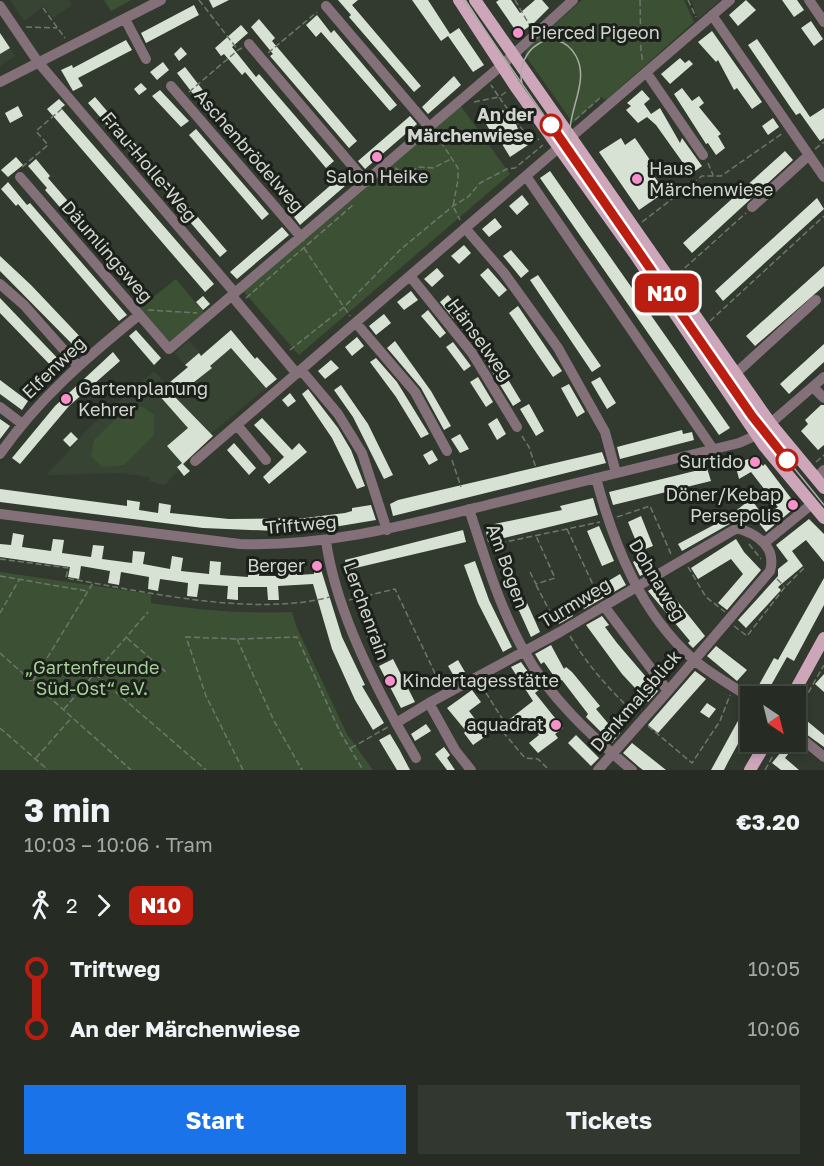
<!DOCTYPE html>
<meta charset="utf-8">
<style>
body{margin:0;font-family:"Golos Text",sans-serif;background:#323830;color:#f1f3f6;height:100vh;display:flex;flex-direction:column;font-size:22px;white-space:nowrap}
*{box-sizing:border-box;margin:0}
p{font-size:20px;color:#a4a7a6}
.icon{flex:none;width:33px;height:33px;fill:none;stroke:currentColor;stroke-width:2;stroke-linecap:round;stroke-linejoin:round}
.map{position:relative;height:770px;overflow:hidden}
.panel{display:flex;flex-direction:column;background:#262c23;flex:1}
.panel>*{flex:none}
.badge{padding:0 12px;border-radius:9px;font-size:21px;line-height:39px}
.needle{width:39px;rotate:145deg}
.controls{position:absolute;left:740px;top:686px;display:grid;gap:12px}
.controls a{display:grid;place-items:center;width:66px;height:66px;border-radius:0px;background:#262c23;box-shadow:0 3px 9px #0003,0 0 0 2px #424841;font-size:30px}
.map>.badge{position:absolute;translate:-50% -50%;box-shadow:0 0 0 3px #fff}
.legs{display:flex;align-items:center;gap:9px;height:66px;padding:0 24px;font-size:20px}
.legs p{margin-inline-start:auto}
.head{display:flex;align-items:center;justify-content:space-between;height:102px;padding:0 24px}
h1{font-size:33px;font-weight:700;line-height:45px}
.button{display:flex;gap:12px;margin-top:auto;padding:12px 24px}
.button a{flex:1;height:69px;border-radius:0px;background:#1a73e8;color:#fff;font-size:24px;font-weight:700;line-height:69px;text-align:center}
.button a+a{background:#323830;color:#f1f3f6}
ul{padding:0 24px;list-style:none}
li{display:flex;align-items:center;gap:21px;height:60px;font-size:22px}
li i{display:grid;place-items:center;width:9px;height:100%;margin:0 8px;background:currentColor}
li i::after{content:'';width:15px;height:15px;margin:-8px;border:4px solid;border-radius:50%;background:#262c23}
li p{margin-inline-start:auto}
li:first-child i{background:linear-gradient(#0000 50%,currentColor 0)}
li:last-child i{background:linear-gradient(currentColor 50%,#0000 0)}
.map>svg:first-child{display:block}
</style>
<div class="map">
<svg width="824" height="770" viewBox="0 0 824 770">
<rect width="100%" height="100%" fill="#323a2f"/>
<path fill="#384433" d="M10 0H69L72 5 53 18 44 6 24 21Z
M691 0H720L698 19Z
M0 33 15 56 0 66Z
M231 330 254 359 257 357 277 379 186 454 190 458 165 485 149 481V477L121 473 47 475 90 427 154 371 167 385 187 368 175 353 189 341 201 355Z"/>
<path fill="#3c5134" d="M104 0H131L111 11Z
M582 0H684L694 22 606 100 601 97 573 123 525 55 527 49Z
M460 105 510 174 299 355 243 291Z
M176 279 206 315 171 343 138 309Z
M130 405 143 407 154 415V435L124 465 102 467 91 456 94 440Z
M0 572 151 594V603C198 610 244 614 292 612L297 628 347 734 373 770H0Z"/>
<path fill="#d8e2d4" d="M209 0H229L213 8Z
M338 0H358L352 5 421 86 414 92 349 17 351 15Z
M412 0H428L450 34 459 28 484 65 473 72 448 36 441 41Z
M499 0H511L520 13 535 0H542L549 8 533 24 518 34 496 2Z
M746 0 756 10 738 26 729 15Z
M782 0H797L804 10 794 17Z
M194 5 199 15 146 43 141 33Z
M317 15 331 33 334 30 397 105 390 111 321 32 316 37 306 25Z
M259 19 275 38 272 41 357 141 349 148 270 56 273 54 251 27Z
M811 21 823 39 814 46 801 28Z
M241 25 248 33 232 47 256 77 259 74 334 161 326 168 245 72 242 75 224 54 221 56 215 48Z
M712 31 762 102 752 109 737 88 734 90 718 60 716 62 698 42Z
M0 33 10 48 0 54Z
M757 39 810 117 824 108V138L820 141 800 113 796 115 791 108 748 45Z
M126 40 132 50 78 78 83 86 73 91 61 70 72 65 73 68Z
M181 47 187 54 179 61 174 54Z
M680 58 685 63 689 60 693 64 670 84 661 74Z
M163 62 169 70 157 80 150 72Z
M185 67 212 102 204 108 177 73Z
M454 76 461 85 428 114 422 107Z
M141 83 147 89 139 95 134 89Z
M682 88 692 101 699 96 704 103 699 107 721 134 718 136 725 148 716 155 708 143 706 144 674 94Z
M160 90 189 121 181 127 152 96Z
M642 90 650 99 644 104 651 114 660 108 680 143 682 138 702 166 691 174 656 125 647 117 638 123 626 110 631 106 627 103Z
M95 97 227 251 220 257 88 103Z
M59 99 65 105 61 108 214 284 205 292 47 109Z
M18 106 23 116 10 123 5 113Z
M219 110 291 194 284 200 212 116Z
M503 110 510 120 516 124 519 132 524 134 522 137 528 145 510 157 499 139 496 141 485 122Z
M410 116 417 124 365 169 358 161Z
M773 118 779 127 768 135 762 126Z
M196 129 269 214 262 220 189 135Z
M621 138 625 145 635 138 652 163 647 166 665 192 639 210 599 152Z
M785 151 793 160 692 253 683 243Z
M16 157 23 165 8 177 1 170Z
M36 159 50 176 48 178 149 295 142 302 45 190 47 188 28 166Z
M347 171 353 179 300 225 294 217Z
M550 171 730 428 719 435 540 178Z
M8 182 27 205 30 203 127 315 119 321 18 204 16 206 1 189Z
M522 195 529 204 517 215 509 206Z
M817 198 824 209 723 301 715 291Z
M495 218 502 227 489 237 482 229Z
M282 227 289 235 237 279 230 272Z
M464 245 471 253 459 264 451 256Z
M511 250 529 271 521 278 503 256Z
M0 256 31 285 87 344 79 351 0 271Z
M824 266V286L755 346 746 336Z
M437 268 444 276 432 287 424 279Z
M488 268 507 290 499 297 480 275Z
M538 275 601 366 592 372 530 280Z
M411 291 418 300 404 310 397 302Z
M448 295 490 350 521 401 513 406 478 349 440 302Z
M203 296 210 304 203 310 196 302Z
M0 298 64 365 57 372 0 313Z
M518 306 562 371 553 377 509 313Z
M428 310 446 333 440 338 421 316Z
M384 314 391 323 376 335 369 326Z
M136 330 161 358 154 365 129 336Z
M231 330 255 359 257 357 277 379 266 388 231 348 210 366 212 368 175 397 213 436 183 464 190 471 184 476 177 467 182 463 167 446 188 428 157 393 188 367 185 365 199 353 201 356Z
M357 337 364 346 352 356 345 347Z
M395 341 431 391 451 426 444 430 421 388 387 348Z
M453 342 471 366 464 371 446 347Z
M824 344V362L789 394 780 384Z
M113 352 120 361 69 406 20 464 12 458 55 406Z
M376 358 397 382 429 434 421 438 396 397 370 362Z
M331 360 339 368 325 379 318 371Z
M478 377 493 402 486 407 470 382Z
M600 377 616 403 607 409 591 382Z
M0 380 28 401 22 410 0 394Z
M569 384 585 412 577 417 561 388Z
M341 385 368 424 393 475 384 479 353 417 334 390Z
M308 389 338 428 351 450 365 486 357 489 332 438 302 394Z
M290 393 296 401 288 407 282 400Z
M529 404 544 431 536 436 520 409Z
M821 405H824V445L818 450 801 431 808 424 805 420Z
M262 418 292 450 299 443 307 452 269 484 263 477 284 457 254 425Z
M497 418 506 434 497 440 488 424Z
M0 419 10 426 0 439Z
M682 430 683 434 692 432 694 440 620 459 617 447Z
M71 432 78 439 70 447 63 440Z
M460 434 469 449 460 453 451 439Z
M234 443 256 468 249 475 227 450Z
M432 450 438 460 429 465 423 455Z
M602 452 606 463 393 516 390 504 398 500Z
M756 457 763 466 765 464 797 506 766 532 752 514 742 522H733L682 551 678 544 725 519 751 499 764 517 778 507 751 472 739 479 735 463Z
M707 468 711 481 613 505 609 492Z
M0 489 127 506V500L140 502 139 510 158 513 159 503 171 505 170 513 229 519 305 518 345 513 352 511V508L371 505 376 520 328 528 276 531 203 528 0 502Z
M593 498 598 515 488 542 485 526 562 510 560 506Z
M641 516 653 546 640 551 628 522Z
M809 519 824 534V562L806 540 792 551 803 566 778 587 781 590 746 628 738 620 778 576V569L788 561 776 545Z
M599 526 614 561 602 566 587 531Z
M463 530 466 542 347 570 345 560Z
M13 533 24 535 22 547 51 551 53 539 64 540 62 553 91 557 93 545 104 546 102 559 132 563 133 551 145 552 143 564 170 569 172 556 183 558 181 571 209 574 210 561 221 562 220 575 248 577 249 562H259V576H287L286 563 296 562 297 575 314 574V566L319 563 342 637 365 685 362 686 384 723 373 730 355 700 332 649 313 584 278 586 279 600H268L267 587H238V600L227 599 228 586 199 584 197 597 187 596 188 583 160 579 158 591 148 589 149 577 121 572 119 585 108 583 110 571 81 566 79 579 68 577 70 567 0 557V544L11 545Z
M736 539 744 552 761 570 727 610 718 603 743 574 731 559 698 579 691 568Z
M643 556 651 570 640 576 633 562Z
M507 558 540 632 531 637 497 562Z
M475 561 489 600 512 647 503 652 478 603 464 565Z
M620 574 626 585 584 609 578 599Z
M824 578V605L794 661 787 657 765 696 756 694 755 692 774 658 778 660Z
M662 582 705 636 693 648 688 643 690 641 648 591Z
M568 606 573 616 559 624 554 614Z
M368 609 384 649 374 653 358 613Z
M602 616 609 625 605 627 617 643 658 691 648 702 622 674 586 625Z
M551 645 564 669 566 667 572 672 600 706 596 709 612 728 614 727 620 733 612 743 586 717 588 714 562 680 558 682 544 662 541 664 535 654Z
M716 646 747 670 737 681 707 656Z
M393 659 415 702 401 708 379 666Z
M458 660 465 672 455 678 448 666Z
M521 662 540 689 535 693 563 728 555 734 558 738 538 753 529 743 539 735 531 725 521 732 510 719 533 701 511 667Z
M695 671 706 679 658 733 648 725Z
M824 674V692L815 684Z
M472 690 481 702 469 711 478 723 481 721 490 733 473 745 464 733 466 731 447 708Z
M707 703 716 709 709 718 700 712Z
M745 708 750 711V722L728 762 724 770H711Z
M801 716 824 735V747L795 726Z
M426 724 431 731 415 741 411 734Z
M390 734 399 749 410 770H397L379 740Z
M576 735 599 758 591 766 568 743Z
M778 741 796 744 785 758 799 770H781L772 763 785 747Z
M632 743 666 770H643L639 767 623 753Z
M444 747 450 755 447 758 455 770H447L435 754Z"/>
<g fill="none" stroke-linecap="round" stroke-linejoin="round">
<path stroke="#6f766c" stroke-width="1.5" stroke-dasharray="6 3" stroke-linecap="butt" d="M199 0 238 50 242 48
M515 0 530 26
M640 0 641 52 643 62
M688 0 696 17
M43 8 65 38
M26 27 57 28
M268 53 317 12
M189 92 238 50
M506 92 499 97 532 143 539 139
M474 102 499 97 491 85
M575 120 600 98
M434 136 439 139 458 168V180L453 206 460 220
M815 149 824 142
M708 163 713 175
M22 167 48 145 36 131 64 107
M395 168 405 174 419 167 433 168 451 159
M642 222 702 176H721L783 133
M304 248 350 316
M678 274 746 213
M246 298 353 205
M148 310 197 313
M710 321 824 216
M290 350 343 308 401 249 453 206 468 197 480 183 507 169 515 168 543 145
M522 436 529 447 536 468
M452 460 461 487
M816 462 824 455
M617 517 650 506 671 554
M567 529 595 589
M749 544 761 559
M491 545 600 522
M0 559 68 568 66 578C146 592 252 617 330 597
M688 567 706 597 725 612
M530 572 536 584 555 578 536 536
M0 576 87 591
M777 579 784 586
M536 585 556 623
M349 600 395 589 441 686
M0 613 19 580
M734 626 747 636 785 587 806 566
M570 636C588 666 610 690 636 715
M127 638 167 673
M237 639 274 721 302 770
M0 653 131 770
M95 674 206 770
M33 681 93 583
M481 685 505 723 503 732 525 758 538 759 549 770
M64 709 148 612
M795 716 824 665
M648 726 692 763 720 721 730 695
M0 728 48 770
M351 748 388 727
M36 758 72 717
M243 770 206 696 186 637 237 639 297 637 340 732 363 770
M765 770 781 741"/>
<path stroke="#837079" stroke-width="10" d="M809 0 824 22
M0 6 38 62 235 293
M326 6 429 127
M712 15 824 177
M125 19 146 59
M249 44 366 182
M646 72 703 155
M0 82 161 0
M171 86 301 237
M526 176 713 449
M20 177 169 349 502 65 573 0
M752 207 809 155
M465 228 504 273 558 348 605 432 616 473
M410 276 472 353 517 427
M0 284 24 305 78 366
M232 296 297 374
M356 323 415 392 447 451
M301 370 338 414 362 453 387 530
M735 374 816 300
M813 387 824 398
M0 407 21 423
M237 425 266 460
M0 454C38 399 87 357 139 315
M195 461 730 0
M596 478C614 545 640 612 693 659 710 674 732 685 750 698
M816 478 824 470
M469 509C485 558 499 606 524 651 549 697 592 737 632 770
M0 514 240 544C326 547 407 525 491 504 574 484 656 463 739 443L757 435 824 377
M326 541C335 604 366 667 396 723L429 703 455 750 471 770
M764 543 812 504
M604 606 668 691
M429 703 560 632 737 528C757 534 777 547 770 571L668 691 598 770
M396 723 416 758
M795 733 824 757"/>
<path stroke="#cda6ba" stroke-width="12" d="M459 0 515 86 634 253 764 446 824 518
M475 0 771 424 824 488
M792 696 824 638
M750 770 767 741"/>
<path stroke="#a7ada5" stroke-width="1.5" d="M464 0 752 416 824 505
M522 84C514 49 556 21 576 56 592 85 560 119 573 150"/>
</g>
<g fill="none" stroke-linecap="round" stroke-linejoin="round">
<defs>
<path id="line-1" d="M551 125 752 416 787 460"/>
</defs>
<use href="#line-1" stroke="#fff" stroke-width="14"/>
<use href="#line-1" stroke="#bb1e10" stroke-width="9"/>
</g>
<g fill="#f890cb" stroke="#1c201b" stroke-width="2">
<circle cx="518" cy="33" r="6"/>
<circle cx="377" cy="157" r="6"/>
<circle cx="637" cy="179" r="6"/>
<circle cx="66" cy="399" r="6"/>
<circle cx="755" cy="462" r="6"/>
<circle cx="793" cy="505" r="6"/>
<circle cx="317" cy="566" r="6"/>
<circle cx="390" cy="681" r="6"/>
<circle cx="556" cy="725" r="6"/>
</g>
<g fill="#fff" stroke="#bb1e10" stroke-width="3">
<circle cx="551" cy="125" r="10"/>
<circle cx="787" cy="460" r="10"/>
</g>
<g text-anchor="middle" stroke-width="6" stroke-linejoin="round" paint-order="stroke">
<g font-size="18" fill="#d1d6cf" stroke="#1c201b" text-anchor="start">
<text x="530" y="39">Pierced Pigeon</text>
<text x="649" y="175">Haus<tspan x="649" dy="21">Märchenwiese</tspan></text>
<text x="377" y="183" text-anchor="middle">Salon Heike</text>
<text x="78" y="395">Gartenplanung<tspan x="78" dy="21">Kehrer</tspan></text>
<text x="743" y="468" text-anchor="end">Surtido</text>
<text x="781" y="501" text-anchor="end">Döner/Kebap<tspan x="781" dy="21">Persepolis</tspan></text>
<text x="305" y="572" text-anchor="end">Berger</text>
<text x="402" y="687">Kindertagesstätte</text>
<text x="544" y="731" text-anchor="end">aquadrat</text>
</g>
<g font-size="18" font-weight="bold" fill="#d1d6cf" stroke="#1c201b" text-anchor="end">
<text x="534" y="121">An der<tspan x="534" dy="21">Märchenwiese</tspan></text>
</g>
<g font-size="18" fill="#d1d6cf" stroke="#1c201b">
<text transform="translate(249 151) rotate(49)" y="6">Aschenbrödelweg</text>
<text transform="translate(149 167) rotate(50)" y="6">Frau-Holle-Weg</text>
<text transform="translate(107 252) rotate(49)" y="6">Däumlingsweg</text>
<text transform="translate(480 340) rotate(54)" y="6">Hänselweg</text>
<text transform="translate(54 368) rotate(-44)" y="6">Elfenweg</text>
<text transform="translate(301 525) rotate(-5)" y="6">Triftweg</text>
<text transform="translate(507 566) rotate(70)" y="6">Am Bogen</text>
<text transform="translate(657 580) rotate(59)" y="6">Dohnaweg</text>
<text transform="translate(575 603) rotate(-31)" y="6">Turmweg</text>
<text transform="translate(366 611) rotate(70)" y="6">Lerchenrain</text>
<text transform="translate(636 701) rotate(-49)" y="6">Denkmalsblick</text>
</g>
<g font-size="18" fill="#a5d095" stroke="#1c201b">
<text x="92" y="674">„Gartenfreunde<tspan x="92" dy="21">Süd-Ost“ e.V.</tspan></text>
</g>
</g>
</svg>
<div class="controls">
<a><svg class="needle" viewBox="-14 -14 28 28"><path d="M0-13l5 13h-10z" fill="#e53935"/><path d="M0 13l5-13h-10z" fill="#a4a7a6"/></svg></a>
</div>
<b class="badge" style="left:667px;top:293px;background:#bb1e10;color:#fff">N10</b>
</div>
<section class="panel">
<div class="head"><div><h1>3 min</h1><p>10:03 – 10:06 · Tram</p></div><b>€3.20</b></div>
<div class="legs"><svg class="icon" aria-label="walk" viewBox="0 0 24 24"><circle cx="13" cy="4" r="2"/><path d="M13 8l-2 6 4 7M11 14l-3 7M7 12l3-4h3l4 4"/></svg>2<svg class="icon" aria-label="forward" viewBox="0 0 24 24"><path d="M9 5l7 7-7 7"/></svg><b class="badge" style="background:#bb1e10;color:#fff">N10</b></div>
<ul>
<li><i style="color:#bb1e10"></i><b>Triftweg</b><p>10:05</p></li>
<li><i style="color:#bb1e10"></i><b>An der Märchenwiese</b><p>10:06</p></li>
</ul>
<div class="button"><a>Start</a><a>Tickets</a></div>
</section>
